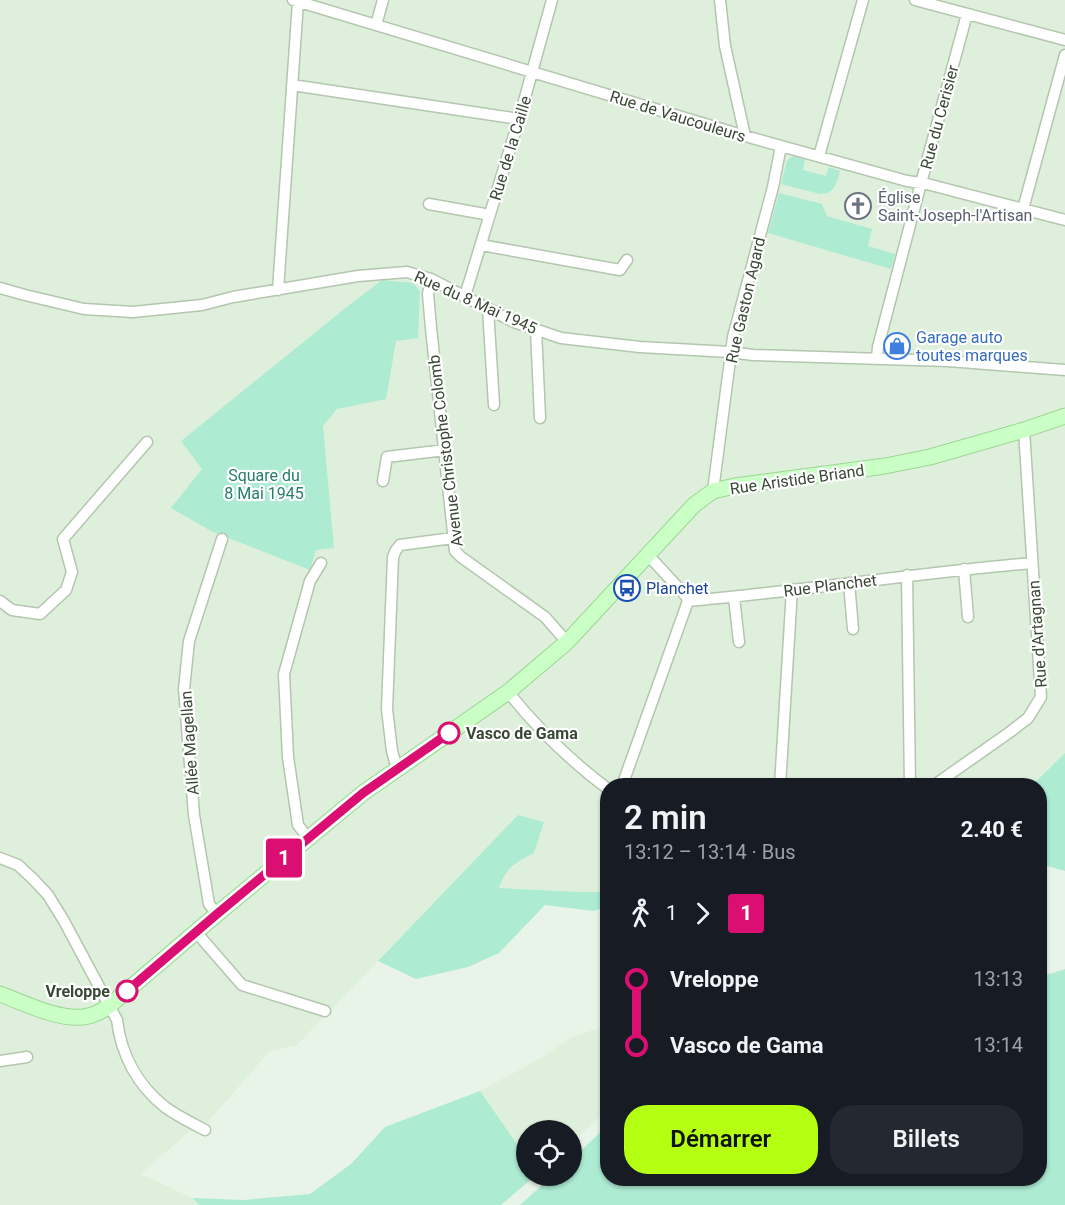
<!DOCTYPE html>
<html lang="fr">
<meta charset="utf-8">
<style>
body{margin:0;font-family:Roboto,sans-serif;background:#242831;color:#f1f3f6;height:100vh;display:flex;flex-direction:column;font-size:22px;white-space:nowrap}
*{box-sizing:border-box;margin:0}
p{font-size:20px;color:#9ea1a6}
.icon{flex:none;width:33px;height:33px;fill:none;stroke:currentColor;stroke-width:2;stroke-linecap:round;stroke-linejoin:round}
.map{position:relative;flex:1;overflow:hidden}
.panel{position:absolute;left:600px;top:778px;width:447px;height:408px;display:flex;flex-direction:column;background:#171b24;border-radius:24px;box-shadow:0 2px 4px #0004}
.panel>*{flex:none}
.badge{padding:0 12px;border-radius:4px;font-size:21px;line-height:39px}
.buttons{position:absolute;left:516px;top:1120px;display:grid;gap:12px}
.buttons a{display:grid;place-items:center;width:66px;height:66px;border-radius:50%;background:#171b24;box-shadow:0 2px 4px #0004;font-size:30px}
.map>.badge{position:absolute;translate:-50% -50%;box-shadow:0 0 0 3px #fff}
.legs{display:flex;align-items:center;gap:9px;height:66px;padding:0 24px;font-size:20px}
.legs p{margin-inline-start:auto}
.overview{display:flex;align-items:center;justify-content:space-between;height:102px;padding:0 24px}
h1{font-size:33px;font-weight:600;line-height:45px}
.action{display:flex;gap:12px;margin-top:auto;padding:12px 24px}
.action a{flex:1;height:69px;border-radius:24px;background:#b5ff13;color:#111;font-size:24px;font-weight:600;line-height:69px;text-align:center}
.action a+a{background:#242831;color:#f1f3f6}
ul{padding:0 24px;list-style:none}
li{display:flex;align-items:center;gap:21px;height:66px;font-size:22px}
li i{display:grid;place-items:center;width:9px;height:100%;margin:0 8px;background:currentColor}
li i::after{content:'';width:15px;height:15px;margin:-8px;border:4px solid;border-radius:50%;background:#171b24}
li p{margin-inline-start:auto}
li:first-child i{background:linear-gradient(#0000 50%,currentColor 0)}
li:last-child i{background:linear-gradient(currentColor 50%,#0000 0)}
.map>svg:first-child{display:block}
</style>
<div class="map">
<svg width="1065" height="1205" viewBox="0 0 1065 1205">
<rect width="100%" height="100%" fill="#e8f4e7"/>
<path fill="#def0db" d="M0 0H1065V753L1029 786H608L607 892H580L498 888 504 874 516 863 534 853 544 822 518 815 297 1045 269 1052 206 1124 202 1121 139 1175 148 1177 192 1198 200 1205H0Z
M607 1026V1109L572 1143V1131H526V1157L480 1091 543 1057 570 1038 601 1027Z"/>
<path fill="#adebd3" d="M793 156 805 159 803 170 826 176 829 167 840 171C837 183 835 194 820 194L781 184 787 160Z
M779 193 822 204 827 216 872 229 868 246 895 254 891 269 768 233Z
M382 280 413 283 420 291 418 338 396 341 386 399 337 409 323 426 334 548 316 550 310 570 211 531 171 508 202 469 181 441 348 306Z
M1065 753V871L1040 864V786H1031Z
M518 815 544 822 534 853C515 863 506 867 499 888L580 892H607V906L594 911 545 905 499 953 468 967 416 979 378 961Z
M1065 969V1205H520L552 1176H572V1159L607 1126 608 1179H1040V977Z
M480 1091 526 1157V1176H535L501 1205H200L192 1198 244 1200 310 1194 351 1164 385 1127Z"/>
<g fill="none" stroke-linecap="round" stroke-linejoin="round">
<defs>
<path id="street" d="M293 0 745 136 907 181 927 184 1065 220
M720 0 725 46 745 136
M915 0 1065 40
M376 25 383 0
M292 85 519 119
M819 156 863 0
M429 204 490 215
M1023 209 1065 55
M481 245 620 270 627 260
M431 279 428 294 431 328 455 551 461 557 545 617 567 642
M0 288 25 295 84 309 133 312 202 305 233 297 358 276 407 272 431 279 514 322 561 338 640 347 730 352 753 355 948 361 1065 370
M278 290 298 2
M465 296 519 119 552 0
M488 309 494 405
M536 330 540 418
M877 359 878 347 921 183 967 14
M383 481 387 457 445 450
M713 491 733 337 773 187 781 146
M648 555 686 596 688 601C803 591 917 573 1032 563
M964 569 968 617
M907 575 910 786
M849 583 853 629
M734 597 739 642
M0 601 12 610 40 614 66 590 72 572 63 539 147 442
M508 692C538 729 569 760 608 789
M397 769 392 751 387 709 393 557 396 550 400 545 453 538
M622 786 688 601
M780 786 792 589
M933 786 1010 732 1028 718 1041 697 1024 430
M308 838 298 825 288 757 284 674 310 581 321 563
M0 858 18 865 33 879 48 895 64 921 117 1020C121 1054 137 1085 165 1107 177 1116 192 1123 205 1130
M217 914 209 904 194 815 184 689 189 641 222 539
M196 932 242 985 325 1011
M0 1061 27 1057"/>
<path id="secondary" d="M0 994C24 1003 58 1020 83 1017 92 1016 102 1011 109 1006L217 914 363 793 508 692 567 642 694 505 713 491 735 486 885 466 930 457 1024 430 1065 416"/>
</defs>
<use href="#street" stroke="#b3c6ae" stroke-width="13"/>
<use href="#secondary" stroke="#9bd794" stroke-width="17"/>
<use href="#street" stroke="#fff" stroke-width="10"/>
<use href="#secondary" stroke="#caffc6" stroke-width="15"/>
</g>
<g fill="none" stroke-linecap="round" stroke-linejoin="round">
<defs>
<path id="line-1" d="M127 991 217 914 363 793 449 733"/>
</defs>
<use href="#line-1" stroke="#fff" stroke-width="14"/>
<use href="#line-1" stroke="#da0f71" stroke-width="9"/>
</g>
<defs>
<symbol id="church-ring" viewBox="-11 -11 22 22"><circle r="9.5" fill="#fff" stroke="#6b7280" stroke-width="1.5"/><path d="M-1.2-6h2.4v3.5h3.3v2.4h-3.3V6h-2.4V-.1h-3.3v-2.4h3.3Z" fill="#6b7280"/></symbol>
<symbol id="shop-ring" viewBox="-11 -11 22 22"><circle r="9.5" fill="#fff" stroke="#3f7fe0" stroke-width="1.5"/><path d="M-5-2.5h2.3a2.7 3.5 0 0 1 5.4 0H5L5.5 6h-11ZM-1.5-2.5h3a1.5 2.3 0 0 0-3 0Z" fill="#3f7fe0"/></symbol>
<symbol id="bus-ring" viewBox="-11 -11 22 22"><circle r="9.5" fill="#fff" stroke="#1a4fb4" stroke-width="1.5"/><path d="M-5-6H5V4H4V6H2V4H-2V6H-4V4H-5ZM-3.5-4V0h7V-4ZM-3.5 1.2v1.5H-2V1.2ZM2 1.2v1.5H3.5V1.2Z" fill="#1a4fb4"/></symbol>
</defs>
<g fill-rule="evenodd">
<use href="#church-ring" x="843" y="191" width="30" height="30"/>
<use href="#shop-ring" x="882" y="331" width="30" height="30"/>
<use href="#bus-ring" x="612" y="573" width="30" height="30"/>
</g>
<g fill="#fff" stroke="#da0f71" stroke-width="3">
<circle cx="449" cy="733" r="10"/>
<circle cx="127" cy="991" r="10"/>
</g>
<g text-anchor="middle" stroke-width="4.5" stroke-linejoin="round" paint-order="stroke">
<g font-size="16" fill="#394835" stroke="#fff">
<text transform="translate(678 116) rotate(17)" y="6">Rue de Vaucouleurs</text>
<text transform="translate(939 117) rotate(-75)" y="6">Rue du Cerisier</text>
<text transform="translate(510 148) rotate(-73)" y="6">Rue de la Caille</text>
<text transform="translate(745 300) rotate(-77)" y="6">Rue Gaston Agard</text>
<text transform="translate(476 302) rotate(24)" y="6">Rue du 8 Mai 1945</text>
<text transform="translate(445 451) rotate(-97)" y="6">Avenue Christophe Colomb</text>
<text transform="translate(797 479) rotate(-8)" y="6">Rue Aristide Briand</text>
<text transform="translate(830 585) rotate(-7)" y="6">Rue Planchet</text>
<text transform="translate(1037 634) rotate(-94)" y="6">Rue d'Artagnan</text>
<text transform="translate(189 743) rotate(-94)" y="6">Allée Magellan</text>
</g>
<g font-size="16" fill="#5b616d" stroke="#fff" text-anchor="start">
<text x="878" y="203">Église<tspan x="878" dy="18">Saint-Joseph-l'Artisan</tspan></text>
</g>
<g font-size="16" fill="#366cbe" stroke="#fff" text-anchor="start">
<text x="916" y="343">Garage auto<tspan x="916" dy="18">toutes marques</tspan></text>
</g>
<g font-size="16" fill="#257d6a" stroke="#fff">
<text x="264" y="481">Square du<tspan x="264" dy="18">8 Mai 1945</tspan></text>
</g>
<g font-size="16" fill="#164399" stroke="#fff" text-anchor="start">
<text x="646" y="594">Planchet</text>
</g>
<g font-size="16" font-weight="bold" fill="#394835" stroke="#fff" text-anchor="start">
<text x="466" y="739">Vasco de Gama</text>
<text x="110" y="997" text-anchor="end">Vreloppe</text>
</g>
</g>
</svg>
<div class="buttons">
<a><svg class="icon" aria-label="locate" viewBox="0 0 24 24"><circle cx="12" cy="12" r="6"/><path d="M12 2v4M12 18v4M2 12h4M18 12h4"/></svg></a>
</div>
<b class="badge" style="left:284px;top:858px;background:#da0f71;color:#fff">1</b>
<section class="panel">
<div class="overview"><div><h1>2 min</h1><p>13:12 – 13:14 · Bus</p></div><b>2.40 €</b></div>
<div class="legs"><svg class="icon" aria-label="walk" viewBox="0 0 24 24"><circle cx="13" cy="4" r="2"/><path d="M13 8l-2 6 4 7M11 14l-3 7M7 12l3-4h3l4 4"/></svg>1<svg class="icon" aria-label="forward" viewBox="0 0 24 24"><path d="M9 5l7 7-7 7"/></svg><b class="badge" style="background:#da0f71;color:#fff">1</b></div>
<ul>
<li><i style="color:#da0f71"></i><b>Vreloppe</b><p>13:13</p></li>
<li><i style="color:#da0f71"></i><b>Vasco de Gama</b><p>13:14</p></li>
</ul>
<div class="action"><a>Démarrer</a><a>Billets</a></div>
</section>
</div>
